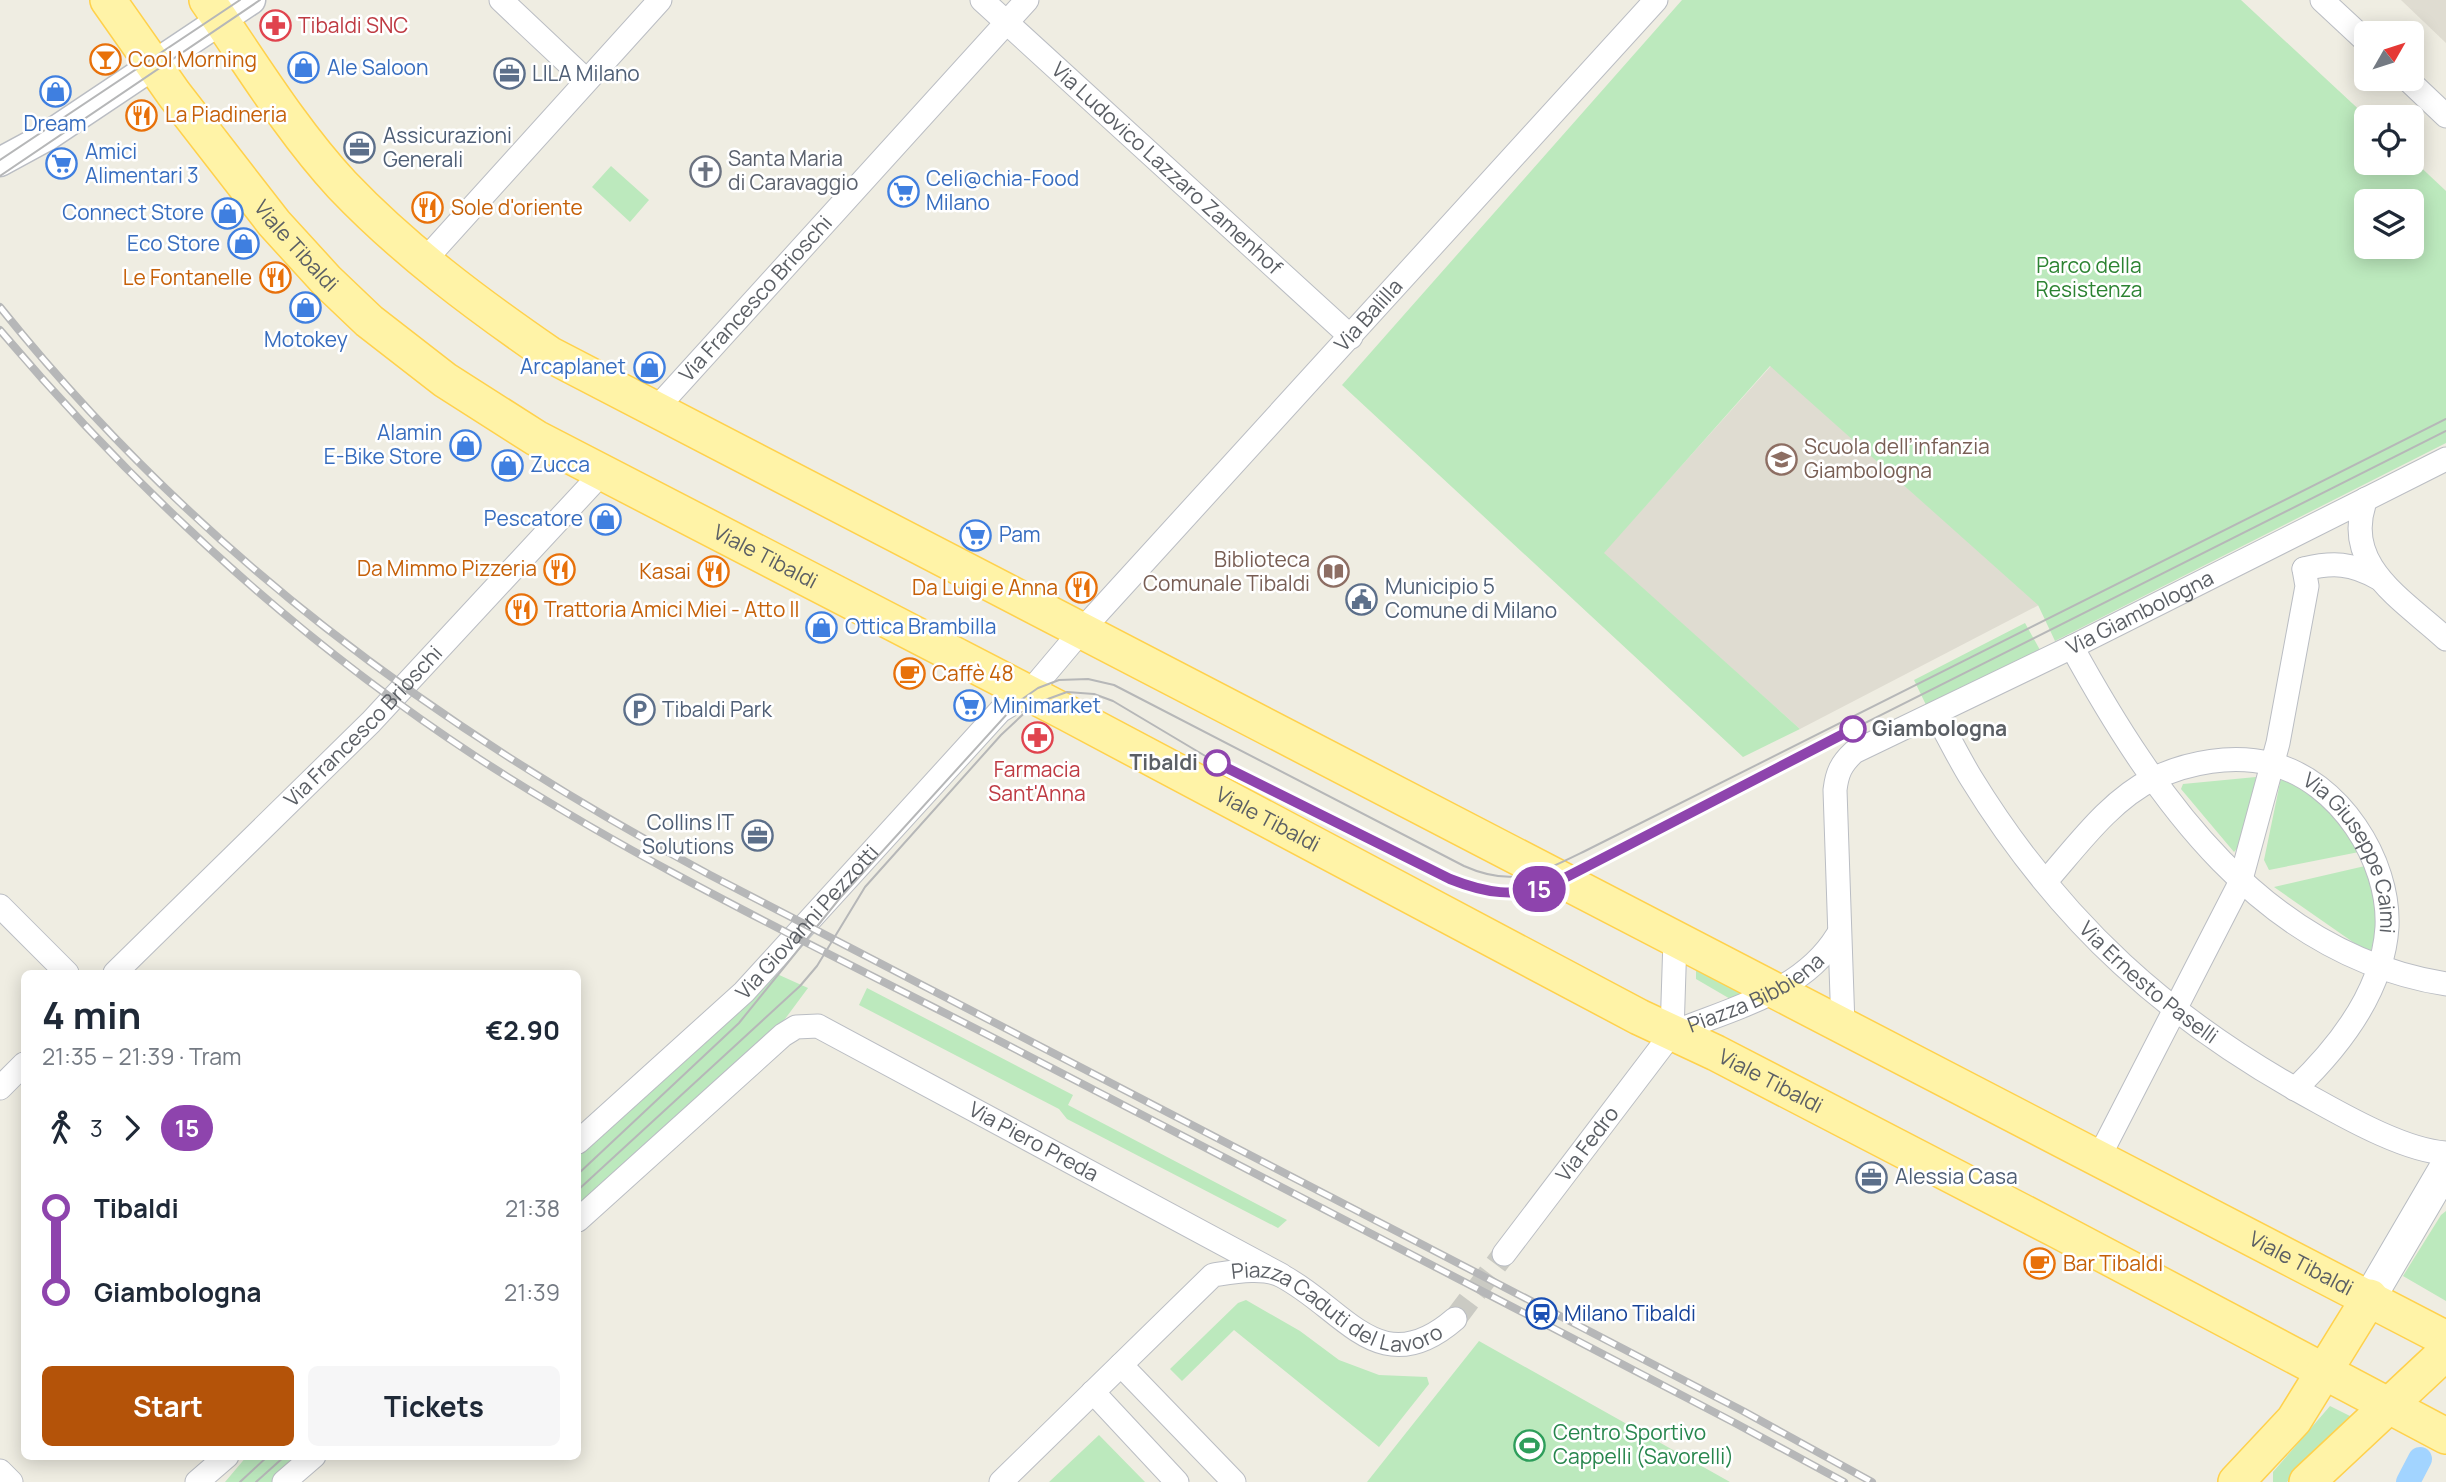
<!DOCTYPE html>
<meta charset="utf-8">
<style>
body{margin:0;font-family:Manrope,sans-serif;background:#f6f6f7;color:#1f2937;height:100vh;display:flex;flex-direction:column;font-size:26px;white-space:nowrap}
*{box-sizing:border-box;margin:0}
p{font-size:23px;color:#747a83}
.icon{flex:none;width:38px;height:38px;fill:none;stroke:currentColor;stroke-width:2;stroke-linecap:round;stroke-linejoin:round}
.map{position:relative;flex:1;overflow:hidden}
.panel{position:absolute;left:21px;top:970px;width:560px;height:490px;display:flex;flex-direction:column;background:#fff;border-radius:10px;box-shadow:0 4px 18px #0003}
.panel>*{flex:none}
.badge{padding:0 14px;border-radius:23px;font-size:24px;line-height:46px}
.needle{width:46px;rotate:51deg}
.buttons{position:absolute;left:2354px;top:21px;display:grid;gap:14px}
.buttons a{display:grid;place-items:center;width:70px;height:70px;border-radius:10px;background:#fff;box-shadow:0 4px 18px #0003;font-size:35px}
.map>.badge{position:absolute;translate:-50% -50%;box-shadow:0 0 0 4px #fff}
.legs{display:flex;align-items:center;gap:10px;height:77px;padding:0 21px;font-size:23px}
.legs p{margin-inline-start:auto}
.headline{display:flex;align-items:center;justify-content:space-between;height:119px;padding:0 21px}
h1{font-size:38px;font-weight:700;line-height:52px}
.button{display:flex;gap:14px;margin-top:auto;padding:14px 21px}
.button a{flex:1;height:80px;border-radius:10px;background:#b45309;color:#fff;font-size:28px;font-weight:700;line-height:80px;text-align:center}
.button a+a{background:#f6f6f7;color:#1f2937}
ul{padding:0 21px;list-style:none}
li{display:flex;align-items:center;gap:24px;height:84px;font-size:26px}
li i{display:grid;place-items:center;width:10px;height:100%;margin:0 9px;background:currentColor}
li i::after{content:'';width:18px;height:18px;margin:-9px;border:5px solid;border-radius:50%;background:#fff}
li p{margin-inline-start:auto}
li:first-child i{background:linear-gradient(#0000 50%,currentColor 0)}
li:last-child i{background:linear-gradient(currentColor 50%,#0000 0)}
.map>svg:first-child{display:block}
</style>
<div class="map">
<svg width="2446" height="1482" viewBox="0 0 2446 1482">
<rect width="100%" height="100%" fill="#efede2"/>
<path fill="#dfdcd1" d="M2401 0H2446V43Z
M1771 366 2039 605 1800 729 1603 553Z"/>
<path fill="#bce9bd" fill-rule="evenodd" d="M1682 0H2241L2367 117 2366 163H2412V159L2446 191V443L2055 641 2038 605 1770 366 1604 553 1800 729 1743 757 1342 385ZM2366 201H2412V247H2366Z
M611 166 649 200 630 222 592 187Z
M2025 623 2040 650 1927 707 1914 680Z
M2256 777 2241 844 2234 852 2181 789 2183 784Z
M2281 778C2321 795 2336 815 2359 852L2269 870 2264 860Z
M2365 866C2379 902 2381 917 2370 954L2274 887Z
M1696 969 1742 988 1745 996 1732 1000 1696 979Z
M777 974 808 988 785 1019 578 1207V1156Z
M867 988 1073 1095 1068 1105 1287 1220 1278 1228 1067 1119 1059 1109 859 1005Z
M2446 1211V1301L2403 1276 2441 1215Z
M1246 1300 1300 1331 1339 1360 1379 1375 1427 1377 1429 1384 1379 1447 1234 1330 1182 1381 1170 1369 1238 1303Z
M1479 1341 1730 1482H1367Z
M2330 1406 2354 1418 2287 1482H2273V1472Z
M1099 1435 1145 1482H1049Z
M247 1456H304L276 1482H225Z"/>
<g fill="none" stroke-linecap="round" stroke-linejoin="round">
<path stroke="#a2d4ff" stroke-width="24" d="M2408 1482 2420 1459"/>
<path stroke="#cacac3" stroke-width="23" stroke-dasharray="23 11" stroke-linecap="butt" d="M1455 1319 1504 1254"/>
<defs>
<g id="minor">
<path d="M501 0 586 80"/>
<path id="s1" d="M982 0 1351 337"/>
<path d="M2322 0 2366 41"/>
<path d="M2407 79 2446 116"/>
<path d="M424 261 660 0"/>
<path id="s2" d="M655 410 1027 0"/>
<path d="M2366 499C2340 565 2404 600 2446 639"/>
<path d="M2304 569C2333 562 2352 563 2378 578"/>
<path d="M2072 647C2155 798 2263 955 2446 984"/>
<path id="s3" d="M1935 714C1948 735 1958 757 1971 778 2060 923 2170 1022 2319 1102 2353 1121 2408 1151 2446 1153"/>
<path id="s4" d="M2046 881C2077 846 2110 800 2153 779 2188 762 2233 754 2272 764 2339 781 2390 860 2387 927 2383 991 2339 1047 2295 1089"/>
<path d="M0 906 67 973"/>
<path id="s5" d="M115 973 371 722 602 473"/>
<path id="s6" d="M1843 1026 1835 790C1837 773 1841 764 1854 752L2072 647 2446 459"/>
<path id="s7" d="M1672 1033C1730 1009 1802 993 1837 936"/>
<path d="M1672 1033 1675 939"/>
<path d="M0 1088 24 1064"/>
<path id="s8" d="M578 1142 744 992 1000 711 1028 694 1082 630 1656 0"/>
<path d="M2098 1159 2240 883 2278 743 2307 586 2304 569"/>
<path id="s9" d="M578 1220 783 1035 796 1027 818 1026 1281 1275"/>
<path id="s10" d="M1504 1254 1672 1033"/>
<path d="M1121 1365 1234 1482"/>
<path d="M1093 1392 1177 1482"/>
<path d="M0 1471 11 1482"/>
<path d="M197 1482 227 1456"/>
<path d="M284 1482 314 1456"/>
<path id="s11" d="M1001 1482 1213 1275C1233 1272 1263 1266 1282 1276 1345 1309 1380 1384 1455 1319"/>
</g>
<path id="tertiary" d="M0 162 46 137 251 0"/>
<path id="secondary" d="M2370 1297 2446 1167"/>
<g id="primary">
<path id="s12" d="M108 0 174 94 274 223 327 281 369 321 445 380 536 438 1065 712 1639 1017 1716 1053 2057 1230 2446 1436"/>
<path id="s13" d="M207 0C250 62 291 130 342 185 404 250 475 303 549 354L2446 1339"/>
<path d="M2236 1482 2294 1420 2370 1297"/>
<path d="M2307 1482 2446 1352"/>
</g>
</defs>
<use href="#minor" stroke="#babdc3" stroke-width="25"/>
<use href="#tertiary" stroke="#babdc3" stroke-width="31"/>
<use href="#secondary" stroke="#b8bcc2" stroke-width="34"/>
<use href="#primary" stroke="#ffd14c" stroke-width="38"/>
<use href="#minor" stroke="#fff" stroke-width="23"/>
<use href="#tertiary" stroke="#fff" stroke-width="28"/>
<use href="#secondary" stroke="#fff" stroke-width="32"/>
<use href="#primary" stroke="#fff3a7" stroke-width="35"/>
<path stroke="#b6b7b8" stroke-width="2" d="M0 160 240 0
M0 176 260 0
M578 1174 739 1023 840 898 1018 702 1038 688 1059 680 1088 679 1114 685 1464 866C1513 888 1540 873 1585 851L2446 419
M578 1190 800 986 817 966 865 887 1001 735 1034 704 1067 692 1094 694 1113 701 1217 763 1450 879C1468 886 1487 894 1507 894 1557 894 1637 839 1682 815L2446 431
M240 1482 268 1456
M256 1482 285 1456"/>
<defs>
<path id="rail" d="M0 307C196 552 436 728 710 875L1743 1411 1872 1482
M0 330C139 494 298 640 478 758 649 869 836 956 1017 1050 1256 1174 1496 1298 1735 1423L1844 1482"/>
</defs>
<use href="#rail" stroke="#b6b7b8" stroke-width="8"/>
<use href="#rail" stroke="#fff" stroke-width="5" stroke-dasharray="16" stroke-linecap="butt"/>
</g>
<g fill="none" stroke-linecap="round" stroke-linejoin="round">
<defs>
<path id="line-1" d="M1217 763 1450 879C1485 893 1515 898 1551 885L1853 729"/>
</defs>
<use href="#line-1" stroke="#fff" stroke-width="16"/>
<use href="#line-1" stroke="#8e44ad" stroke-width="10"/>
</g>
<defs>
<symbol id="pharmacy-ring" viewBox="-11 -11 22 22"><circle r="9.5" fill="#fff" stroke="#e0444e" stroke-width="1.5"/><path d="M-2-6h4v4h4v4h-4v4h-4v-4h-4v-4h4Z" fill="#e0444e"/></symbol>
<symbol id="bar-ring" viewBox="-11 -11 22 22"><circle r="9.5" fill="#fff" stroke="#e8710a" stroke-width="1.5"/><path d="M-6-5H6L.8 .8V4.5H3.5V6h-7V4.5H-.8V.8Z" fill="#e8710a"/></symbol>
<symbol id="shop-ring" viewBox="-11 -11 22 22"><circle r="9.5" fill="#fff" stroke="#3f7fe0" stroke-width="1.5"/><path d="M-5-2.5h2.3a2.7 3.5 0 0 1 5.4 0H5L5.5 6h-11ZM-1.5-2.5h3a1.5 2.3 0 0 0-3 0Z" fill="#3f7fe0"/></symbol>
<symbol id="office-ring" viewBox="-11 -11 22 22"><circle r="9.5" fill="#fff" stroke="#5c6f8a" stroke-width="1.5"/><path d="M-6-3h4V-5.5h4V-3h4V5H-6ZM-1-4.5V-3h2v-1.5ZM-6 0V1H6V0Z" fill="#5c6f8a"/></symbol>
<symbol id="restaurant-ring" viewBox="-11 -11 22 22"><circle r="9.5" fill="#fff" stroke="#e8710a" stroke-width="1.5"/><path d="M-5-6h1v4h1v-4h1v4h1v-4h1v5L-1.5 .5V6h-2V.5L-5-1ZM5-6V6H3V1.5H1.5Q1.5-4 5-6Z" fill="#e8710a"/></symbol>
<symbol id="supermarket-ring" viewBox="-11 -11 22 22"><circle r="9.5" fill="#fff" stroke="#3f7fe0" stroke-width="1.5"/><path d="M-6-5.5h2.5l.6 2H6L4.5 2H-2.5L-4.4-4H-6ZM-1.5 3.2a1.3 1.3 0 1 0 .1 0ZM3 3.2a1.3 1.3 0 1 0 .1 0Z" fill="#3f7fe0"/></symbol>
<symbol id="church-ring" viewBox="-11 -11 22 22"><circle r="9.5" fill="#fff" stroke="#6b7280" stroke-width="1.5"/><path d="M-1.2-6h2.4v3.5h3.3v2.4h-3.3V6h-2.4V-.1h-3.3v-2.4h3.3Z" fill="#6b7280"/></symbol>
<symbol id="school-ring" viewBox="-11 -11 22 22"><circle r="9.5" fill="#fff" stroke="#8d6e63" stroke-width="1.5"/><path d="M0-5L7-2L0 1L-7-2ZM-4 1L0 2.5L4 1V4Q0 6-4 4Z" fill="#8d6e63"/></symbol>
<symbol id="library-ring" viewBox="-11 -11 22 22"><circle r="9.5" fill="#fff" stroke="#8d6e63" stroke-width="1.5"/><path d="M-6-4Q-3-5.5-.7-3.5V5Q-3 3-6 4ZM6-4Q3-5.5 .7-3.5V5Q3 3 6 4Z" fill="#8d6e63"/></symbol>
<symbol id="civic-ring" viewBox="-11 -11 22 22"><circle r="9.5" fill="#fff" stroke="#5c6f8a" stroke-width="1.5"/><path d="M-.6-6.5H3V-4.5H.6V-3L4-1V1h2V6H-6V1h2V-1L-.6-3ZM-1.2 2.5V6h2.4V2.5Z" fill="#5c6f8a"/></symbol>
<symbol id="cafe-ring" viewBox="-11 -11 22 22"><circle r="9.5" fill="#fff" stroke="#e8710a" stroke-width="1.5"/><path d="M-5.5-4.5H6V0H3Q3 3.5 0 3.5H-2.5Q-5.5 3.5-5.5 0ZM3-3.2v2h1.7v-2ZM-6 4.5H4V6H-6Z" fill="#e8710a"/></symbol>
<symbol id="parking-ring" viewBox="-11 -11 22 22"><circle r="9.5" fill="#fff" stroke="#5c6f8a" stroke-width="1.5"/><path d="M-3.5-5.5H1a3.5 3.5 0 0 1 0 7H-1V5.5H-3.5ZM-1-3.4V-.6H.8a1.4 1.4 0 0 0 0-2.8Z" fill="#5c6f8a"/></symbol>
<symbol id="station-ring" viewBox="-11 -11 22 22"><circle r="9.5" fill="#fff" stroke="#1a4fb4" stroke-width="1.5"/><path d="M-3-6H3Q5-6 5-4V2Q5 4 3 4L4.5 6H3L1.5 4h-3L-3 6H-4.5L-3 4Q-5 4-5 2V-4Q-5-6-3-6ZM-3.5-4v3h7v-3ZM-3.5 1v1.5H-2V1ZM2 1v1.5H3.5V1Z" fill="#1a4fb4"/></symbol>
<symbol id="stadium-ring" viewBox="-11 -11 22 22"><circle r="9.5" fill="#fff" stroke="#2e9e5b" stroke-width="1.5"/><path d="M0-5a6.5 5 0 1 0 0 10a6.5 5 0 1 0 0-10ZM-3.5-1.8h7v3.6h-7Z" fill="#2e9e5b"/></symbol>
</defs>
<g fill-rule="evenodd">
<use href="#pharmacy-ring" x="258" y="8" width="35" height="35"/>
<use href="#bar-ring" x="88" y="42" width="35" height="35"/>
<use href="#shop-ring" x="286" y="50" width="35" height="35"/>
<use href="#office-ring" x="492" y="56" width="35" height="35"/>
<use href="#shop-ring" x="38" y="74" width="35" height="35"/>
<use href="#restaurant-ring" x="124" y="98" width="35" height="35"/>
<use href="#office-ring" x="342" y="130" width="35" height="35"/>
<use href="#supermarket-ring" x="44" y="146" width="35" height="35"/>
<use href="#church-ring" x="688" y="154" width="35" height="35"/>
<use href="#supermarket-ring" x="886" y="174" width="35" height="35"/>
<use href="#restaurant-ring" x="410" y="190" width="35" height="35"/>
<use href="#shop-ring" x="210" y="196" width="35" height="35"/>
<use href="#shop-ring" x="226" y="226" width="35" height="35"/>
<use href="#restaurant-ring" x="258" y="260" width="35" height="35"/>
<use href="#shop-ring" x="288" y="290" width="35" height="35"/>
<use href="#shop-ring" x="632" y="350" width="35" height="35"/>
<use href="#shop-ring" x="448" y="428" width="35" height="35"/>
<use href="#school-ring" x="1764" y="442" width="35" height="35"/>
<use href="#shop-ring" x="490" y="448" width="35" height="35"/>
<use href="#shop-ring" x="588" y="502" width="35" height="35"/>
<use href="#supermarket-ring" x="958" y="518" width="35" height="35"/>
<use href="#restaurant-ring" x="542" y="552" width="35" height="35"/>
<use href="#restaurant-ring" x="696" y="554" width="35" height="35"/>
<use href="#library-ring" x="1316" y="554" width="35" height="35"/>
<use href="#restaurant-ring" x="1064" y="570" width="35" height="35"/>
<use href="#civic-ring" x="1344" y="582" width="35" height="35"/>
<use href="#restaurant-ring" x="504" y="592" width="35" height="35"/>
<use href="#shop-ring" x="804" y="610" width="35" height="35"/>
<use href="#cafe-ring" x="892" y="656" width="35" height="35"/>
<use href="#supermarket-ring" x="952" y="688" width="35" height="35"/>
<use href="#parking-ring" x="622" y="692" width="35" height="35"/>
<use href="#pharmacy-ring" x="1020" y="720" width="35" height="35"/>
<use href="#office-ring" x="740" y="818" width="35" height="35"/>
<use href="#office-ring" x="1854" y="1160" width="35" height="35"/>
<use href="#cafe-ring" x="2022" y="1246" width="35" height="35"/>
<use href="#station-ring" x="1524" y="1296" width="35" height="35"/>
<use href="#stadium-ring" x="1512" y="1428" width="35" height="35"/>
</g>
<g fill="#fff" stroke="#8e44ad" stroke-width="3.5">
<circle cx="1853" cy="729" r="12"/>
<circle cx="1217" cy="763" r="12"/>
</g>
<g text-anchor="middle" stroke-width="5" stroke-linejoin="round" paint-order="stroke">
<g font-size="21" fill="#be3a42" stroke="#fff" text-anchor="start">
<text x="298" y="33">Tibaldi SNC</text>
<text x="1037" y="777" text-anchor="middle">Farmacia<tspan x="1037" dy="24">Sant'Anna</tspan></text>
</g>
<g font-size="21" fill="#c56008" stroke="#fff" text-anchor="start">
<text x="128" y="67">Cool Morning</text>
<text x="165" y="122">La Piadineria</text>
<text x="451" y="215">Sole d'oriente</text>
<text x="252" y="285" text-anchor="end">Le Fontanelle</text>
<text x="537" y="576" text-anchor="end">Da Mimmo Pizzeria</text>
<text x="691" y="579" text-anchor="end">Kasai</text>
<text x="1058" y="595" text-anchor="end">Da Luigi e Anna</text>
<text x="544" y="617">Trattoria Amici Miei - Atto II</text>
<text x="932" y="681">Caffè 48</text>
<text x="2063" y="1271">Bar Tibaldi</text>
</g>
<g font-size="21" fill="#366cbe" stroke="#fff" text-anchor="start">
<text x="327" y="75">Ale Saloon</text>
<text x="55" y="131" text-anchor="middle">Dream</text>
<text x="85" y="159">Amici<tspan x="85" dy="24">Alimentari 3</tspan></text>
<text x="926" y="186">Celi@chia-Food<tspan x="926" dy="24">Milano</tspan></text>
<text x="204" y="220" text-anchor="end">Connect Store</text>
<text x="220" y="251" text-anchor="end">Eco Store</text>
<text x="306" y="347" text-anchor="middle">Motokey</text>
<text x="626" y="374" text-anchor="end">Arcaplanet</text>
<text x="442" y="440" text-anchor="end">Alamin<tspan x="442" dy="24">E-Bike Store</tspan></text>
<text x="530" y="472">Zucca</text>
<text x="583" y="526" text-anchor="end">Pescatore</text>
<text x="999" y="542">Pam</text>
<text x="845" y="634">Ottica Brambilla</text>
<text x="993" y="713">Minimarket</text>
</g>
<g font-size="21" fill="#4e5e75" stroke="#fff" text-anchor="start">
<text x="532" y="81">LILA Milano</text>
<text x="383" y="143">Assicurazioni<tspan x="383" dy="24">Generali</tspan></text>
<text x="1385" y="594">Municipio 5<tspan x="1385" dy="24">Comune di Milano</tspan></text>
<text x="662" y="717">Tibaldi Park</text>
<text x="734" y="830" text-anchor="end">Collins IT<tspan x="734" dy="24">Solutions</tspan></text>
<text x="1895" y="1184">Alessia Casa</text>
</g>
<g font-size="21" fill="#5b616d" stroke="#fff" text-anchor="start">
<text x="728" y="166">Santa Maria<tspan x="728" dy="24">di Caravaggio</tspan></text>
</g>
<g font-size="21" fill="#5b5f65" stroke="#fff">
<text dy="7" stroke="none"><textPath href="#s1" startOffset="250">Via Ludovico Lazzaro Zamenhof</textPath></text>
<text dy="7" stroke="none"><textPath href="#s12" startOffset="310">Viale Tibaldi</textPath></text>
<text dy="7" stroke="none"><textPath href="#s2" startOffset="150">Via Francesco Brioschi</textPath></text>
<text dy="7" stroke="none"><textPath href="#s8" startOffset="1146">Via Balilla</textPath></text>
<text dy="7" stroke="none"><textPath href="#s12" startOffset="877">Viale Tibaldi</textPath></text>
<text dy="7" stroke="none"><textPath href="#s6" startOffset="598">Via Giambologna</textPath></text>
<text dy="7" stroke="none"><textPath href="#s5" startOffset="350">Via Francesco Brioschi</textPath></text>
<text dy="7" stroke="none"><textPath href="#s12" startOffset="1444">Viale Tibaldi</textPath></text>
<text dy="7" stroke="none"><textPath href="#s4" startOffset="399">Via Giuseppe Caimi</textPath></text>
<text dy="7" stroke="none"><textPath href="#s8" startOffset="318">Via Giovanni Pezzotti</textPath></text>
<text dy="7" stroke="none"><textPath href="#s3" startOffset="346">Via Ernesto Paselli</textPath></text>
<text dy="7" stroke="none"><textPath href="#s7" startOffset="93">Piazza Bibbiena</textPath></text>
<text dy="7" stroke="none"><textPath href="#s12" startOffset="2011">Viale Tibaldi</textPath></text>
<text dy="7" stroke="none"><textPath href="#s9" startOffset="558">Via Piero Preda</textPath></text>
<text dy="7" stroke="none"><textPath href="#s10" startOffset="138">Via Fedro</textPath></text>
<text dy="7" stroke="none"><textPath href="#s13" startOffset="2471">Viale Tibaldi</textPath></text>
<text dy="7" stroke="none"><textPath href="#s11" startOffset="432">Piazza Caduti del Lavoro</textPath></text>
</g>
<g font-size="21" fill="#2c8332" stroke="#fff">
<text x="2089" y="273">Parco della<tspan x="2089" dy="24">Resistenza</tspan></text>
</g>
<g font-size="21" fill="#785e54" stroke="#fff" text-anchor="start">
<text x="1804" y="454">Scuola dell’infanzia<tspan x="1804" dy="24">Giambologna</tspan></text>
<text x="1310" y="567" text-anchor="end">Biblioteca<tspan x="1310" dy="24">Comunale Tibaldi</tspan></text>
</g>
<g font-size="21" font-weight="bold" fill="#5b5f65" stroke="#fff" text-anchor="start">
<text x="1872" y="736">Giambologna</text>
<text x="1198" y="770" text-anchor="end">Tibaldi</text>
</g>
<g font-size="21" fill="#164399" stroke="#fff" text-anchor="start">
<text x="1564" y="1321">Milano Tibaldi</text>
</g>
<g font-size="21" fill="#27864d" stroke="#fff" text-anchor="start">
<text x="1553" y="1440">Centro Sportivo<tspan x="1553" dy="24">Cappelli (Savorelli)</tspan></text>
</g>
</g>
</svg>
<div class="buttons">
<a><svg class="needle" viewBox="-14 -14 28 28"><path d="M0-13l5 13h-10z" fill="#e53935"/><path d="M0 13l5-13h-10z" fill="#747a83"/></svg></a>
<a><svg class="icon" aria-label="locate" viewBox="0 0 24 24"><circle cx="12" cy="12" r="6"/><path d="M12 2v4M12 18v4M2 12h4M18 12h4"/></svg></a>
<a><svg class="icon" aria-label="layers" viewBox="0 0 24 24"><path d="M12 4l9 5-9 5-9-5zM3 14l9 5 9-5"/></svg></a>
</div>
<b class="badge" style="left:1539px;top:889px;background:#8e44ad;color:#fff">15</b>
<section class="panel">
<div class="headline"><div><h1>4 min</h1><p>21:35 – 21:39 · Tram</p></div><b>€2.90</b></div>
<div class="legs"><svg class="icon" aria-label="walk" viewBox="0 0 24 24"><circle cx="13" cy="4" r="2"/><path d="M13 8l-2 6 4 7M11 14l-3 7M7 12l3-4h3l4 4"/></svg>3<svg class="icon" aria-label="forward" viewBox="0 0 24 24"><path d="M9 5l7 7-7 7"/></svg><b class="badge" style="background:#8e44ad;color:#fff">15</b></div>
<ul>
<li><i style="color:#8e44ad"></i><b>Tibaldi</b><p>21:38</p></li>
<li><i style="color:#8e44ad"></i><b>Giambologna</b><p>21:39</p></li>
</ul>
<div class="button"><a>Start</a><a>Tickets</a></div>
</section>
</div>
